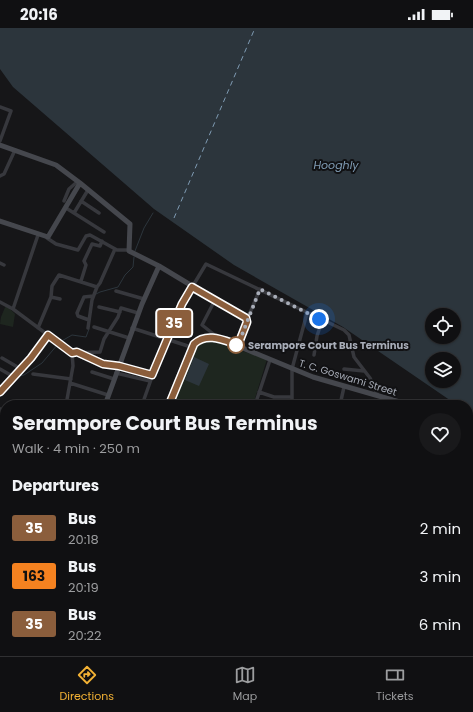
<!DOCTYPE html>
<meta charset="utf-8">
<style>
body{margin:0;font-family:Poppins,sans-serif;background:#19191b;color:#f1f3f6;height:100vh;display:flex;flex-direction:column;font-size:15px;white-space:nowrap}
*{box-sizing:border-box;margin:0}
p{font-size:13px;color:#9c9d9f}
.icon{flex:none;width:22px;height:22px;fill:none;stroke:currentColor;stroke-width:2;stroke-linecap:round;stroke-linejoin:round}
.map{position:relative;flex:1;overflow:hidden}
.drawer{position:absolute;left:0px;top:372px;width:473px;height:256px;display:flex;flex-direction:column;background:#101012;border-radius:16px 16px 0 0;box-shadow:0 1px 3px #0004,0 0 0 1px #303032}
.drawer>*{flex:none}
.badge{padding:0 8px;border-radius:3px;font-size:14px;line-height:26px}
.tools{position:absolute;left:425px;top:280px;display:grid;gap:8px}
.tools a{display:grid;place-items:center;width:36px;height:36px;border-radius:50%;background:#101012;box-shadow:0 1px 3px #0004,0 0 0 1px #303032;font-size:20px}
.you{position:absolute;width:20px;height:20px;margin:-10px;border:3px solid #fff;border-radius:50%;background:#1a73e8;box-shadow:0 0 0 6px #1a73e833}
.map>.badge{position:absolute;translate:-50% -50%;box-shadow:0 0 0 2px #fff}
h2{padding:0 12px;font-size:15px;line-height:36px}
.round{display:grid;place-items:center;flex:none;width:42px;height:42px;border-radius:21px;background:#19191b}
.headline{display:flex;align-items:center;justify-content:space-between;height:68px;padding:0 12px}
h1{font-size:19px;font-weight:700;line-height:30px}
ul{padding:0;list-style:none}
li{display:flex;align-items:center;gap:12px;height:48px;padding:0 12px}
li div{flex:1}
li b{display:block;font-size:15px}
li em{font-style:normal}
li .badge{min-width:44px;font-weight:700;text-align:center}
.status{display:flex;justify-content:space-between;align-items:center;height:28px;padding:0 20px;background:#101012;direction:ltr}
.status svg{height:11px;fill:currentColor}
.dock{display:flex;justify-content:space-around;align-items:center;height:56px;border-top:1px solid #303032;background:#101012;font-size:11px;color:#9c9d9f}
.dock a{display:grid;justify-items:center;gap:2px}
.dock .on{color:#f2b134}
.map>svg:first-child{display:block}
</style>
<div class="status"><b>20:16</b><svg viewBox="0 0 49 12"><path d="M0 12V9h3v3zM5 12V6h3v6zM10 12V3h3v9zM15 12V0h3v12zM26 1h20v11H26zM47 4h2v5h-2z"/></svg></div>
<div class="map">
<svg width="473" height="628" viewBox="0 0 473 628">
<rect width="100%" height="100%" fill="#161618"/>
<path fill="#222225" d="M468 411 473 413V559L468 558Z"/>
<path fill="#1e261f" d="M6 277 15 286 13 299 0 296 1 289Z
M205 311 267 331 253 377H171L192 315Z"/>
<path fill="#2c353c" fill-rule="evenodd" d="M0 0H473V388L468 385V377H457L343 299 234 237 154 181 13 59 0 41ZM432 287H454V309H432ZM432 331H454V353H432Z
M194 329 209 336 199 358 185 352Z"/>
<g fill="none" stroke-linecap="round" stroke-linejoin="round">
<path stroke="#2c353c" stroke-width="1" d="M135 223 144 200 153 185
M96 266 100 264 118 259 125 247 133 239 134 229
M60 314 72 307 86 309 89 301
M0 369 19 348 24 347 42 335 58 316"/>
<path stroke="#7f9bb3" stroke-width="1" stroke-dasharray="5 4" stroke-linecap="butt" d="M174 190 255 0"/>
<path stroke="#37383d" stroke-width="3.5" d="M0 79 11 83 0 113
M0 148 4 146 15 122
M64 173 69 161 78 153
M81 173 99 185
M66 180 104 204
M74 185 88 162
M47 210 56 216 78 222 86 208 90 207 117 222H129
M0 235 4 237
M81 253 86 237 84 233 92 216 100 218 102 213
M116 263 144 271
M60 271 51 269 52 258 59 247 97 259 100 255 115 221
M215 272 202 297 221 312
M0 274 13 281 38 207
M99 279 120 284
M13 281 72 325 73 338 66 377
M89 292 78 288 77 285 84 269 93 268
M247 292 260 261
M94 299 129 310
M38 300 51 269
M88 300 92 272 97 259
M132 300 191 319
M72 325 100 324 104 311 118 289 121 280 138 285
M78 325 101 335 118 338
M314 327 317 308 322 293
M2 330 21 341
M119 338 152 347
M0 341 14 349
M344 341 364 343
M92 344 114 351
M116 345 150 353
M33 346 71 351
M70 355 108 367
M0 364 31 330 48 307
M259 364 274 369H291
M144 372 158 377
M142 377 159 329 182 276 206 236 344 302 349 307 354 329 370 350 378 368
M169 377 191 319C203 302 222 312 238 317
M255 377 270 332
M292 377V341L307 285
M340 377 344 359
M0 381 5 382
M0 450 5 448
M468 564 473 566
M0 577 3 588
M468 605H473
M0 611 5 612
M215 623V628
M319 623 320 628
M375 625 416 624
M99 628 101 623
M144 628 145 623
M174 628 175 623"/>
<path stroke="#45474d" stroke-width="5" d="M0 117 56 137 80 155 130 196 129 223 159 238 247 291 238 318 313 349 410 377
M0 193 48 209 80 155
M105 377 142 276 159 238
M468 399 473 402
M1 487 5 496
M68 623 70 628
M415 628 416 623"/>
<defs>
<path id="rail" d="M0 492 5 503
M0 505 5 515
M0 518 5 526
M57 623 60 628"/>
</defs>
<use href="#rail" stroke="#4a4c52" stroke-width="2.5"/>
<use href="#rail" stroke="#111113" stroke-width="1" stroke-dasharray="3" stroke-linecap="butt"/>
</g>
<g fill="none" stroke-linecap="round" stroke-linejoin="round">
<defs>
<path id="line" d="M0 364 31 330 48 307 72 325 77 324 103 336 119 338 152 347 182 276 192 259 246 290 247 294 238 317C223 312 207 304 194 316L169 377"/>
</defs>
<use href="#line" stroke="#fff" stroke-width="9"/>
<use href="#line" stroke="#8b5e3c" stroke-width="6"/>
<path stroke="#a8adb8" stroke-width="4" stroke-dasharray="0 7.2" d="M236 317H238L260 261 319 291"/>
</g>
<circle fill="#fff" stroke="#8b5e3c" stroke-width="2" cx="236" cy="317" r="8"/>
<g text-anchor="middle" stroke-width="4" stroke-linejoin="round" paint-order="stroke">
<g font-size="10" font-weight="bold" fill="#a8adb8" stroke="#111113" text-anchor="start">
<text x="248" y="321">Serampore Court Bus Terminus</text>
</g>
<g font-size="10" fill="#a8adb8" stroke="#111113">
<text transform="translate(348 349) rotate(17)" y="4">T. C. Goswami Street</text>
</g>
<g font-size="11" font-style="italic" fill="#7f9bb3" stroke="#111113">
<text x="336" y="141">Hooghly</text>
</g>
</g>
</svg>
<div class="tools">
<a><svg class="icon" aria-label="locate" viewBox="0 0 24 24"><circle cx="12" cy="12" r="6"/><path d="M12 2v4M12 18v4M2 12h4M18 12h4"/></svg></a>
<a><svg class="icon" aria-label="layers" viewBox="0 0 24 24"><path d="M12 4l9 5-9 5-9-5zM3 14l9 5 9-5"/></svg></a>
</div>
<div class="you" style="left:319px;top:291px"></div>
<b class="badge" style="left:174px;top:295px;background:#8b5e3c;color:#fff">35</b>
<section class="drawer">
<div class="headline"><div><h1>Serampore Court Bus Terminus</h1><p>Walk · 4 min · 250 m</p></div><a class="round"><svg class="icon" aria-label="heart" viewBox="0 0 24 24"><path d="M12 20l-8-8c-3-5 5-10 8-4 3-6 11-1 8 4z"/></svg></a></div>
<h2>Departures</h2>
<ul>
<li><span class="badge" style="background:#8b5e3c;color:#fff">35</span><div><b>Bus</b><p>20:18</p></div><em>2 min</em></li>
<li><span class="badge" style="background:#f58220;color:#111">163</span><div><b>Bus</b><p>20:19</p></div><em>3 min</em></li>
<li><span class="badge" style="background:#8b5e3c;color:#fff">35</span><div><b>Bus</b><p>20:22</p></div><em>6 min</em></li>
</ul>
</section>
</div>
<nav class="dock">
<a class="on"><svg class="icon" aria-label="directions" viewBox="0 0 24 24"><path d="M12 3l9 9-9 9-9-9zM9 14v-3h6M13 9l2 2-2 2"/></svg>Directions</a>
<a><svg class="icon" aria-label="map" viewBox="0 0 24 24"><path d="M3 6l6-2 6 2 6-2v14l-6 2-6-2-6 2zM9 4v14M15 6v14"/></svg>Map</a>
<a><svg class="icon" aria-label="tickets" viewBox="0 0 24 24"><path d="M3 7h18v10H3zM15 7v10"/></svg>Tickets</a>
</nav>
